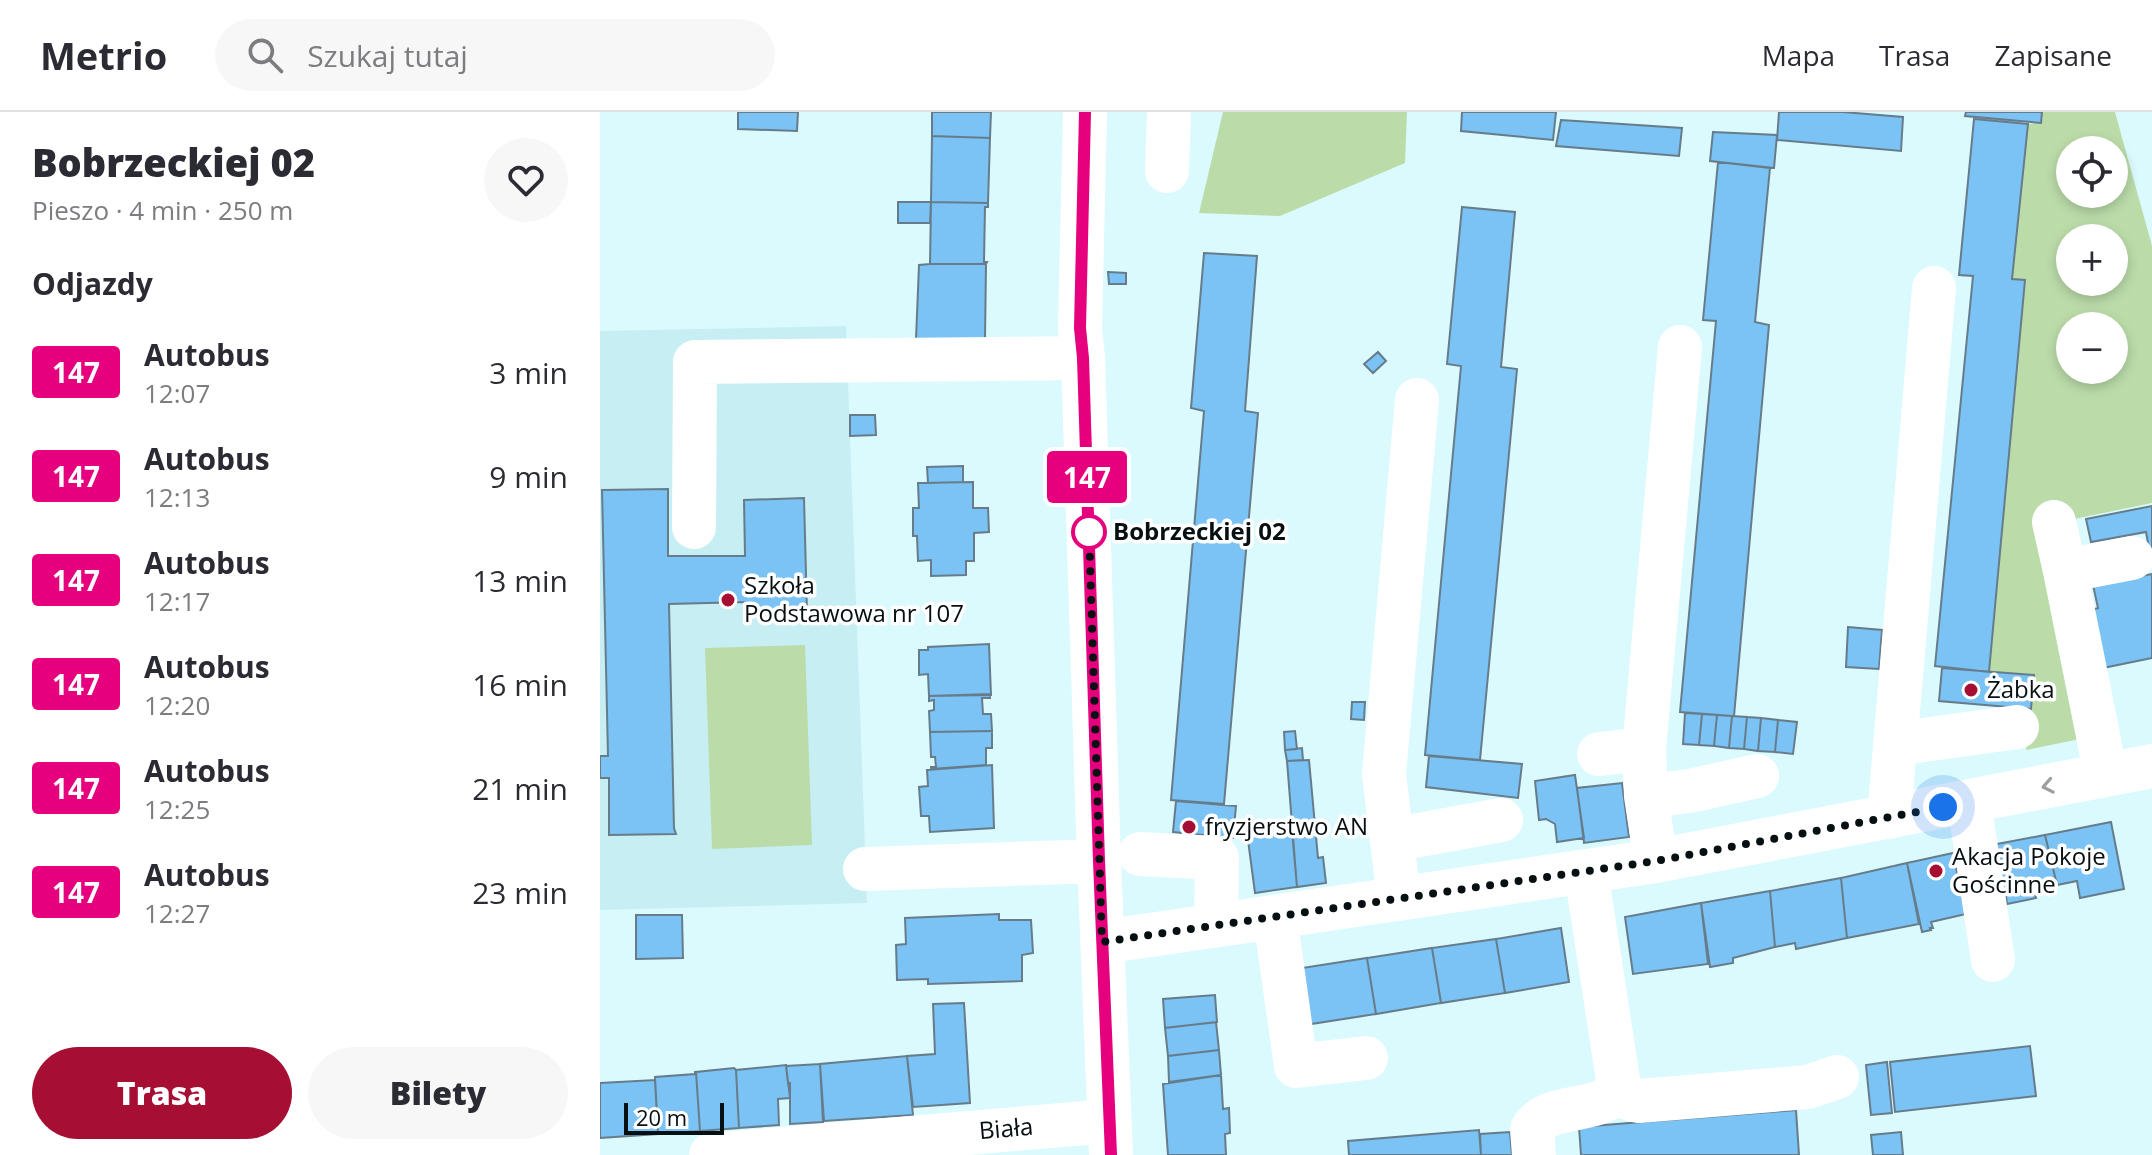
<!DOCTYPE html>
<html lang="pl">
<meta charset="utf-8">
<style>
body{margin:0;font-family:"Open Sans",sans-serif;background:#f7f7f7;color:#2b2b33;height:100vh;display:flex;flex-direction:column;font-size:30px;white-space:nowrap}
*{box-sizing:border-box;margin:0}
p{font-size:26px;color:#7c7c81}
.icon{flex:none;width:44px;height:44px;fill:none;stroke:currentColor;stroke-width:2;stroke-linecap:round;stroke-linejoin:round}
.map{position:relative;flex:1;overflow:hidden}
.panel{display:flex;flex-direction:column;background:#fff;width:600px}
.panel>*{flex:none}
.badge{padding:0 16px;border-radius:6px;font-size:28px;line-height:52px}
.fabs{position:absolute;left:1456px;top:24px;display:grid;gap:16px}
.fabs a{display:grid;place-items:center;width:72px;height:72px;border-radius:50%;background:#fff;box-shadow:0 4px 12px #0003;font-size:40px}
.scale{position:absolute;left:24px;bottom:20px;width:100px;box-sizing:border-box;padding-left:8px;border:4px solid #061012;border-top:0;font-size:22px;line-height:28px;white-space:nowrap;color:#061012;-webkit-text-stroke:6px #fff;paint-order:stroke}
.you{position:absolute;width:40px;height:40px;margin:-20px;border:6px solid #fff;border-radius:50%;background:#1a73e8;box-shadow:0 0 0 12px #1a73e833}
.map>.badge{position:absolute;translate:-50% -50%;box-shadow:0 0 0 4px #fff}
h2{padding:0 32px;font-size:30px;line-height:72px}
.round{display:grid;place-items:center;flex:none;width:84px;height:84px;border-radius:42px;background:#f7f7f7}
.headline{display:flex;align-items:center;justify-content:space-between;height:136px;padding:0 32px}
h1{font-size:38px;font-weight:800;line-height:60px}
.button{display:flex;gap:16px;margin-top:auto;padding:16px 32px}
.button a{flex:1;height:92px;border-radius:48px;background:#a70e33;color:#fff;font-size:32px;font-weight:800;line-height:92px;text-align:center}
.button a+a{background:#f7f7f7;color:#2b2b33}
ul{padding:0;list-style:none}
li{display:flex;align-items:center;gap:24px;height:104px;padding:0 32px}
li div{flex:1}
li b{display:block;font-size:30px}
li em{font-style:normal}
li .badge{min-width:88px;font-weight:700;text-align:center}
header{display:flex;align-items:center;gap:48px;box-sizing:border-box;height:112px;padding:0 40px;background:#fff;border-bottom:2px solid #e1e1e2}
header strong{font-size:38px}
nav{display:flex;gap:44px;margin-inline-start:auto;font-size:28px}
.search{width:560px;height:72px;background:#f7f7f7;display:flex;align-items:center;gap:20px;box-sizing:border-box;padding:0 28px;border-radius:44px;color:#7c7c81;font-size:30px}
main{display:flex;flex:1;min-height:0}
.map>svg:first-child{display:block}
</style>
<header>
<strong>Metrio</strong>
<div class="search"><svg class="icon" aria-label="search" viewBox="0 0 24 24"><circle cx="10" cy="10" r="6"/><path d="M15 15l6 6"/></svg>Szukaj tutaj</div>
<nav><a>Mapa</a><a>Trasa</a><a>Zapisane</a></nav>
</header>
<main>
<section class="panel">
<div class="headline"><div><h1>Bobrzeckiej 02</h1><p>Pieszo · 4 min · 250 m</p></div><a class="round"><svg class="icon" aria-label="heart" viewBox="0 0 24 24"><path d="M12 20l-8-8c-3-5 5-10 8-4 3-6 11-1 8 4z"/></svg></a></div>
<h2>Odjazdy</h2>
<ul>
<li><span class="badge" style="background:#e6007e;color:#fff">147</span><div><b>Autobus</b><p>12:07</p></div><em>3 min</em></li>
<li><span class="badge" style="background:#e6007e;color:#fff">147</span><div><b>Autobus</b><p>12:13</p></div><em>9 min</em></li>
<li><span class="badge" style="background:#e6007e;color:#fff">147</span><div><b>Autobus</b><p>12:17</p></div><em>13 min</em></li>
<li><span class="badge" style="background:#e6007e;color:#fff">147</span><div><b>Autobus</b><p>12:20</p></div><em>16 min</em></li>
<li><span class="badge" style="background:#e6007e;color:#fff">147</span><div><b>Autobus</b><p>12:25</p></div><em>21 min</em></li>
<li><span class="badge" style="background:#e6007e;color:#fff">147</span><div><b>Autobus</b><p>12:27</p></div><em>23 min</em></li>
</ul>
<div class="button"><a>Trasa</a><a>Bilety</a></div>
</section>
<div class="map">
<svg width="1552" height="1043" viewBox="0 0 1552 1043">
<rect width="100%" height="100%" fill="#dbfafe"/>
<path fill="#c7eff3" d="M246 214 267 791 0 798V219Z"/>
<path fill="#bbdca9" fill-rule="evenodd" d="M623 0H807L805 51 680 104 599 101Z
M1442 0H1515L1552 134V391L1455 411 1495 624 1426 638 1434 563 1389 560 1425 168 1412 167 1428 12 1441 11ZM1470 38H1514V82H1470ZM1470 126H1514V170H1470ZM1470 214H1514V258H1470Z
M205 533 212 733 112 737 105 536Z"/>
<path fill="#7ac3f4" stroke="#677c8a" stroke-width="2" d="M138 0H198L197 19 138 17Z
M332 0H391L390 26 332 24Z
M862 0H956L953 28 861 19Z
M1179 0H1243L1303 5 1301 39 1177 28Z
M1366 0H1442L1441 11 1365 4Z
M1374 7 1428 12 1412 167 1425 168 1389 560 1335 554 1373 164 1359 163Z
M961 8 1082 16 1079 44 956 34Z
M1113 20 1177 23 1174 56 1110 49Z
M332 24 390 26 388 91 331 90Z
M1118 50 1170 56 1155 210 1169 213 1134 604H1132L1080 600 1116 209 1103 208Z
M298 90H331L330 111H298Z
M331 90 388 91V95H385L384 150H387L386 152H330Z
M862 95 915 100 901 255 917 257 880 648 825 643 861 254 847 252Z
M604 141 657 144 645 299 658 301 624 692 571 688 604 299 591 296Z
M330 152H386L385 227H316L319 153Z
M508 160 526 161V172H509Z
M778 240 786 249 773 261 764 252Z
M250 303H275L276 323 250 324Z
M363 354V370L328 371 327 355Z
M373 370V396H388L389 420 374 421V449H366V463L331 464V448L318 449 317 424H313V396H319L318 371Z
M68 377V444H145L144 388 204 386 207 501H146L147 490 69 492 74 716 76 722 9 723V666H0V644H8L2 378Z
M1552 394V452L1546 420 1491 430 1486 407Z
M1552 462V546L1503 556 1492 498 1498 496 1493 473Z
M1248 515 1282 518 1279 557 1246 555Z
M389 532 391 583 329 584 328 562 319 563V538H328V535Z
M1342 556 1434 563 1431 597 1339 589Z
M390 582V586H382L383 602H391L392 619 330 620 329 599 334 598V588L329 589V584Z
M752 590H765L764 608 751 607Z
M1085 601 1102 602 1099 633 1083 632Z
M1102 602 1117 603 1114 634 1099 633Z
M1117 603 1132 604 1129 636 1114 634Z
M1132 604 1147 605 1144 637 1129 636Z
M1147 605 1161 606 1158 639 1144 637Z
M1161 606 1178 608 1175 640 1158 639Z
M1178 608 1197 610 1193 642 1175 640Z
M392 619V636H386V653L331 657V655H336L335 645H331L330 620Z
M695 619 697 637 685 638 684 620Z
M702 636 703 648 687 649 685 638Z
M829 644 922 652 918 686 826 675Z
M709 648 718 746 723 745 726 771 697 775 687 649Z
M392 653 394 716 330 720 329 704H321L319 675 328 674 327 658Z
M975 663 984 726 957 730 955 712 946 707 939 708 935 669Z
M1022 671 1029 725 984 731 977 676Z
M576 689 636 694 633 726 573 720Z
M1511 710 1524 777 1480 786 1477 769 1457 773 1445 723Z
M646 713H652L653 723 692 718 697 775 655 781Z
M1445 723 1457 773 1434 777 1436 786 1407 792 1406 784 1392 787 1386 734Z
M1353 741 1366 802 1331 810 1333 816H1330L1331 818 1322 820 1307 751Z
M1307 751 1319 812 1247 826 1241 766Z
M1241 766 1247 826 1196 837 1195 831 1175 835 1170 779Z
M1170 779 1175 835 1133 846V851L1110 855 1101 791Z
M1101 791 1108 852 1033 862 1025 805Z
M399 802V808H431L433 841 422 843V869L328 872V867L297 868 296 833 306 832 305 806Z
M36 803H82L83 846 36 847Z
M961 816 969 870 905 881 896 827Z
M896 827 905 881 841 891 832 836Z
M832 836 841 891 776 902 767 846Z
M767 846 776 902 711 912 702 856Z
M615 883 617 910 565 916 563 887Z
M364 891 370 991 313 995 307 944 335 942 333 892Z
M616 910 619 938 568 944 565 916Z
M1430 934 1436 984 1295 1000 1290 950Z
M619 938 621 963 569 970 568 944Z
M307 944 313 1003 224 1009 220 952Z
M1287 950 1292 1001 1271 1003 1266 953Z
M220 952 223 1010 190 1012V971H188L186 954Z
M186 953 190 986 178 987 179 1013 139 1016 136 958Z
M134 956 136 958 139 1016 100 1019 96 960Z
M95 960H96L100 1019 58 1022 55 965 95 962Z
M621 963 623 997 629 996 630 1021 625 1022 626 1043H568L563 972Z
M55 968 58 1022 0 1026V971Z
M1196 998 1199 1043H981L979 1015Z
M879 1018 881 1043H749L748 1029Z
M910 1020 912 1043H881L880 1022Z
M1301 1020 1303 1043H1273L1271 1023Z"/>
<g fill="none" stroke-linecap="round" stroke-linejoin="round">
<path stroke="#fff" stroke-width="44" d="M485 0 480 216 483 246 499 749 511 1043
M567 59 569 0
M1454 410 1465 459
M94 415 95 250 483 246
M1295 632 1417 615
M999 642 1044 637
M1506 663 1465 459 1532 446
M1046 684 1090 679 1157 664
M1369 690 1393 848
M1289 705 1334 176
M792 728 901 708
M540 742 617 746 616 813
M1056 749 1046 684 1044 637 1080 235
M265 757 499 749
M986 760 1019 974C1021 984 1029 988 1039 989L1208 975 1237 965
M799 787 784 662 817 288
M675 805 696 954 766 946
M502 830 1056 749 1552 654
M111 1043 509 1009
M934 1043 932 1017C950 988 1006 1004 1019 974"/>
</g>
<defs><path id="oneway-chevron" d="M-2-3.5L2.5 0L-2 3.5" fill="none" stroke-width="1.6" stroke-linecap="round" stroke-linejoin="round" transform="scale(2)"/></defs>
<use stroke="#9b9fa0" href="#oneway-chevron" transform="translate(1448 674) rotate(169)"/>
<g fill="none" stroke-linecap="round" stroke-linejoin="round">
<defs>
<path id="line" d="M485 0 480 216 483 246 499 749 511 1043"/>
</defs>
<use href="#line" stroke="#fff" stroke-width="18"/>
<use href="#line" stroke="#e6007e" stroke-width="12"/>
<path stroke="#061012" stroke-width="8" stroke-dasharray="0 14.4" d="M489 420V418L502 830 1056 749 1343 695"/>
</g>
<circle fill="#fff" stroke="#e6007e" stroke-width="4" cx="489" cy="420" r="16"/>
<g fill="#a70e33" stroke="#fff" stroke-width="3">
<circle cx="128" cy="488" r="8"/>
<circle cx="1371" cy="578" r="8"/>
<circle cx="589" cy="715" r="8"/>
<circle cx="1336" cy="759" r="8"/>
</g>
<g text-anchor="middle" stroke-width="7" stroke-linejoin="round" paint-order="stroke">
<g font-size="24" font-weight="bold" fill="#061012" stroke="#fff" text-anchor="start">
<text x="513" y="428">Bobrzeckiej 02</text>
</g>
<g font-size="24" fill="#061012" stroke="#fff" text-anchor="start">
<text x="144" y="482">Szkoła<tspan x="144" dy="28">Podstawowa nr 107</tspan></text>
<text x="1387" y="586">Żabka</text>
<text x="605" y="723">fryzjerstwo AN</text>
<text x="1352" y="753">Akacja Pokoje<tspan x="1352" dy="28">Gościnne</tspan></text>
</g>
<g font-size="24" fill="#061012" stroke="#fff">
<text transform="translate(406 1017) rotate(-5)" y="8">Biała</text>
</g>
</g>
</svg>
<div class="fabs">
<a><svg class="icon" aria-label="locate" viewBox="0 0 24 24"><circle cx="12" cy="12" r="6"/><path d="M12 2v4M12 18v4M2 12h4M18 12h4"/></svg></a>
<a>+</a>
<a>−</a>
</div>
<div class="scale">20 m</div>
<div class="you" style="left:1343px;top:695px"></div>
<b class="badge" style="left:487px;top:365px;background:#e6007e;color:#fff">147</b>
</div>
</main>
